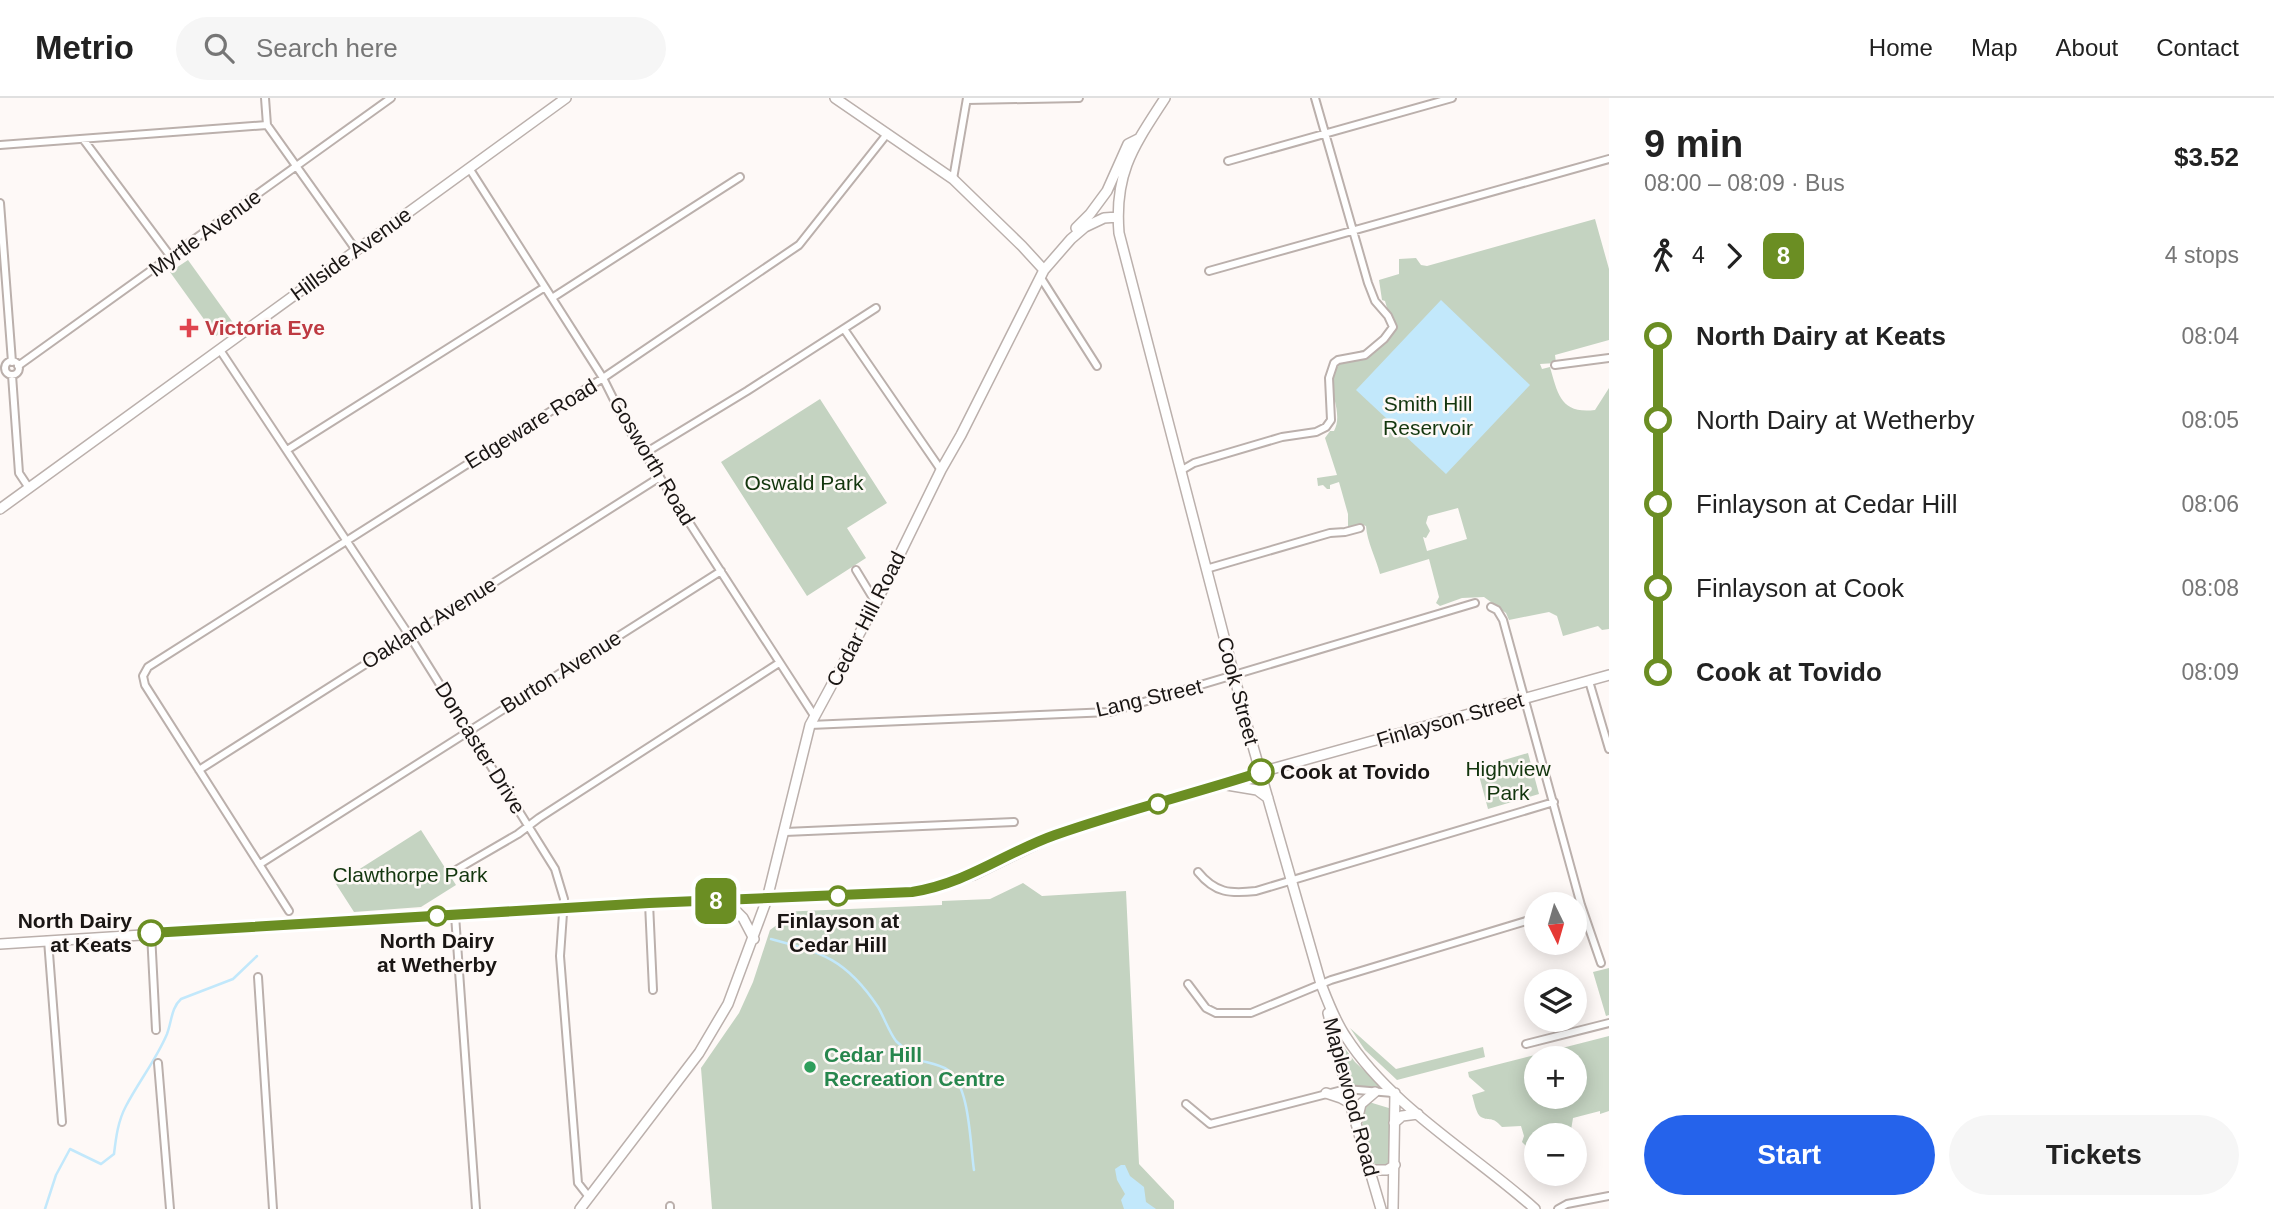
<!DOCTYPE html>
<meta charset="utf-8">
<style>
body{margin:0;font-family:Arial,sans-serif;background:#f6f6f6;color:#222;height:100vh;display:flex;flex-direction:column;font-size:26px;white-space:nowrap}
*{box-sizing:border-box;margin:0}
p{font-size:23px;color:#767676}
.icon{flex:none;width:38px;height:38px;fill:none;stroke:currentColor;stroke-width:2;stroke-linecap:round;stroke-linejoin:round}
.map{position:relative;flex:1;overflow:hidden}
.side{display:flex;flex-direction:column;background:#fff;width:665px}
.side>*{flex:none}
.badge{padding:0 14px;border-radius:10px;font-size:24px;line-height:46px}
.needle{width:46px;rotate:175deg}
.tools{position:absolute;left:1524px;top:794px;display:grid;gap:14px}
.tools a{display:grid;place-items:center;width:63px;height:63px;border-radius:50%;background:#fff;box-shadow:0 4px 18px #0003;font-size:35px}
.map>.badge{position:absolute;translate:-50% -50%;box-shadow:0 0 0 4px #fff}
.legs{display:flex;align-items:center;gap:10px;height:77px;padding:0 35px;font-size:23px}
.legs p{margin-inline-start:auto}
.headline{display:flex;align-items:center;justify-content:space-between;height:119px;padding:0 35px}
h1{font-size:38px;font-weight:700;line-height:52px}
.cta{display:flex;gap:14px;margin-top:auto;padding:14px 35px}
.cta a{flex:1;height:80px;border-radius:42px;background:#2563eb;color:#fff;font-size:28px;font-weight:700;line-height:80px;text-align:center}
.cta a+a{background:#f6f6f6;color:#222}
ul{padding:0 35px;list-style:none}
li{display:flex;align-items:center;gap:24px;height:84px;font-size:26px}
li i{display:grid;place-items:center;width:10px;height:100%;margin:0 9px;background:currentColor}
li i::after{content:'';width:18px;height:18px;margin:-9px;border:5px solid;border-radius:50%;background:#fff}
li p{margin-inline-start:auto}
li:first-child i{background:linear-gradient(#0000 50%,currentColor 0)}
li:last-child i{background:linear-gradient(currentColor 50%,#0000 0)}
header{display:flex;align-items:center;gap:42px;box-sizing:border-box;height:98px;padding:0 35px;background:#fff;border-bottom:2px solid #e0e0e0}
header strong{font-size:33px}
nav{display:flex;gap:38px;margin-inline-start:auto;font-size:24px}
.search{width:490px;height:63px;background:#f6f6f6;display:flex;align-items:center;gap:18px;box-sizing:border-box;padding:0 24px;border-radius:38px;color:#767676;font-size:26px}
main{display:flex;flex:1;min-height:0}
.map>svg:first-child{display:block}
</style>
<header>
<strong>Metrio</strong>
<div class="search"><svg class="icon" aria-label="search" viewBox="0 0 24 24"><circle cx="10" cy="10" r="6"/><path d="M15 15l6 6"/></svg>Search here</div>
<nav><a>Home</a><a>Map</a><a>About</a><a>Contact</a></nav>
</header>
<main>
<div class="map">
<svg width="1609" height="1111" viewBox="0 0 1609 1111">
<rect width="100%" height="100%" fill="#fef9f7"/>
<path fill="#c4d3c1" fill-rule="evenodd" d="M1595 121 1609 171V242L1555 257 1556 265 1540 266 1542 271 1550 269C1558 297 1561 316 1595 312L1609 290V531L1602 532 1598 528 1563 538 1557 518 1549 514 1509 522 1506 515 1484 499 1462 500 1440 508 1436 505 1439 499 1429 461 1380 476C1376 460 1367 444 1366 428L1363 427 1350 431 1348 428V416L1339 384 1330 387V391H1327L1323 387 1318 388 1317 380 1337 377 1325 340 1330 333H1334C1343 316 1330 298 1333 279 1334 272 1338 266 1340 259L1376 248 1393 231 1385 203 1382 202 1379 182 1399 176V161L1416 160 1421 167 1427 168ZM1458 410 1467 441 1427 453 1423 439 1426 440 1430 433 1426 425 1428 418Z
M188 162 234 226 216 238 170 174Z
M820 301 887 405 847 430 866 460 807 498 721 364Z
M1528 655 1539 696 1488 711 1477 670Z
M421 732 456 787 421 809 354 814 336 786Z
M1023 785 1042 798 1126 793 1139 1066 1174 1103V1111H712L701 970 739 915 753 884 770 832 781 824 777 822V816L780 814 942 807V803L990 801Z
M1609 870V917L1606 918 1593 874Z
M1350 930 1396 971 1483 949 1485 959 1397 982 1365 952Z
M1609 938V1013L1600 1016V1013L1573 1020 1570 1038H1536V1048L1532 1054 1522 1044 1524 1038 1521 1028 1502 1029C1491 1017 1490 1024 1481 1019 1476 1016 1474 1003 1472 997L1485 993 1469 979 1468 974ZM1536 961H1575V999H1536Z
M1338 941 1355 964 1384 991 1350 989Z
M1369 1004 1392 1011 1391 1062 1384 1068H1378L1372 1064 1362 1030 1364 1011Z"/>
<path fill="#c2e8fb" d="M1441 202 1530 287 1446 376 1356 292Z
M1121 1067H1125L1130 1078 1144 1089 1146 1104 1156 1111H1124L1121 1102 1125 1096 1117 1082 1115 1071Z"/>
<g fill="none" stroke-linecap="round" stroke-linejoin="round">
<path stroke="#c2e8fb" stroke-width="2.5" d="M771 841C823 855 846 861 878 909 884 919 889 934 896 943 902 949 907 951 911 959 922 965 936 964 948 972 970 987 970 1046 974 1072
M45 1111 56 1077 70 1051 101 1066 114 1056C116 1039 118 1023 126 1008 139 983 156 962 167 936 172 923 171 910 181 901L233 881 257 858"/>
<defs>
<path id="street" d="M265 0 267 27 356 152
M967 2 1079 0
M83 41 171 159
M0 47 267 27
M1228 63 1452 0
M469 70 603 280 628 330 815 619
M953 81 967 0
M0 105 12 264
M1209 173 1609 61
M1041 180 1097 268
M552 200 740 79
M844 231 941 372
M220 252 409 537 555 771 564 801 560 858 578 1085 589 1099
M5 270a7 7 0 1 1 14 0a7 7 0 1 1-14 0Z
M1555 267 1609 260
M18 268 391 0
M12 277 19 375 29 390
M287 352 545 189
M645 355 747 293 876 210
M1182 372 1194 365 1282 339 1316 334 1326 329 1331 322 1329 280 1334 265 1338 262 1365 257 1384 241 1393 229 1388 218 1375 203 1368 185 1315 0
M1206 471 1330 435 1345 434 1360 430
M856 472 876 505
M1491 509 1497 512 1503 522 1581 807 1601 865
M1589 583 1609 651
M810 627 1110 614 1475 505
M199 672 660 379
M785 734 1014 724
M260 766 721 473
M456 772 518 736 539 720 779 565
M1198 774C1215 795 1230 796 1256 793L1554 704
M649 805 653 892
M289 813 145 587 143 578 148 569 603 280 799 147 887 36
M455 817 476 1111
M151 835 156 932
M48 842 62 1024
M258 879 273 1111
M1188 886 1206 910 1216 915H1251L1331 882 1536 820
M1526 946 1609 925
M158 965 170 1111
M1186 1006 1210 1026 1346 991 1393 995
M670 1108V1111
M1558 1111 1567 1106 1609 1098"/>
<path id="secondary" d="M835 0 953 81 1022 148 1044 172
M1165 0C1134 48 1114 74 1119 135L1248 631 1321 886C1328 904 1335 923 1346 939 1391 1009 1474 1056 1535 1111
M1076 130 1090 116 1107 93 1128 46 1138 41
M0 411 566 0
M1227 687 1257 692 1268 700
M726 803 743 820 754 841
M0 846 649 805 871 797 924 792 973 777 1055 737 1261 674 1609 577
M1328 915 1350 1005 1381 1111
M1326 995 1341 1000 1350 1005
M1357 1023 1361 1006 1375 994
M1394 1025 1402 1018 1418 1016
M1370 1072H1387L1395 1067
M580 1111 699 955 728 906 767 801 810 627 876 505 941 372 961 337 1044 172 1071 141 1085 129 1104 120 1118 119
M1393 1111 1395 995"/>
</defs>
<use href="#street" stroke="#bbb0ac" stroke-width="10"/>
<use href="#secondary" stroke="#bbb0ac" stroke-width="12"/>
<use href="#street" stroke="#fff" stroke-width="6"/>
<use href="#secondary" stroke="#fff" stroke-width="9"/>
</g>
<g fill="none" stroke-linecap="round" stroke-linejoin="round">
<defs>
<path id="line-1" d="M151 835 649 805 912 794C968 785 1004 755 1055 737 1123 713 1193 696 1261 674"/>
</defs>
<use href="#line-1" stroke="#fff" stroke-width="16"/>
<use href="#line-1" stroke="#6b8e23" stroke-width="10"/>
</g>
<path fill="#e0444e" stroke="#fef9f7" stroke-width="2.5" d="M185.5 219.5h7v7h7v7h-7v7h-7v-7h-7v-7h7z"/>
<g fill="#fff" stroke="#6b8e23" stroke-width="3.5">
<circle cx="1261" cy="674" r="12"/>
<circle cx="1158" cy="706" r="9"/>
<circle cx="838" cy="798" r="9"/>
<circle cx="437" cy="818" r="9"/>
<circle cx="151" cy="835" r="12"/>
</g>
<circle fill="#2e9e5b" stroke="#fef9f7" stroke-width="2.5" cx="810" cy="969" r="7"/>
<g text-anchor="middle" stroke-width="5" stroke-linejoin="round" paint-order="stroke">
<g font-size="21" fill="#1a1614" stroke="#fef9f7">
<text transform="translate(205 135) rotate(-36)" y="7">Myrtle Avenue</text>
<text transform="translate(351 156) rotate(-36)" y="7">Hillside Avenue</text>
<text transform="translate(531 326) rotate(-32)" y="7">Edgeware Road</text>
<text transform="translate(652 363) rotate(59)" y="7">Gosworth Road</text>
<text transform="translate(866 521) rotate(-63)" y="7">Cedar Hill Road</text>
<text transform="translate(429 525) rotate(-32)" y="7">Oakland Avenue</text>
<text transform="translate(561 574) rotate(-32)" y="7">Burton Avenue</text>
<text transform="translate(1238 593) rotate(75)" y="7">Cook Street</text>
<text transform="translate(1149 600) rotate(-13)" y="7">Lang Street</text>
<text transform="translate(1450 622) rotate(-16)" y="7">Finlayson Street</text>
<text transform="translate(480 650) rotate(58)" y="7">Doncaster Drive</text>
<text transform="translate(1351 999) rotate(75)" y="7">Maplewood Road</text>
</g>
<g font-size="21" font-weight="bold" fill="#be3a42" stroke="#fef9f7" text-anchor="start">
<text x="205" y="237">Victoria Eye</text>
</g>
<g font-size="21" fill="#13360e" stroke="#fef9f7">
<text x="1428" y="313">Smith Hill<tspan x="1428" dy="24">Reservoir</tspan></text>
<text x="804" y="392">Oswald Park</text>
<text x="1508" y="678">Highview<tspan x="1508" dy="24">Park</tspan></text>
<text x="410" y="784">Clawthorpe Park</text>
</g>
<g font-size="21" font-weight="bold" fill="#1a1614" stroke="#fef9f7">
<text x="1280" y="681" text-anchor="start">Cook at Tovido</text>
<text x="132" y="830" text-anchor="end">North Dairy<tspan x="132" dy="24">at Keats</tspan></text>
<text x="838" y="830">Finlayson at<tspan x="838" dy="24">Cedar Hill</tspan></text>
<text x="437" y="850">North Dairy<tspan x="437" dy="24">at Wetherby</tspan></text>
</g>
<g font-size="21" font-weight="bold" fill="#27864d" stroke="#fef9f7" text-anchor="start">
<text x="824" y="964">Cedar Hill<tspan x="824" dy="24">Recreation Centre</tspan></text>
</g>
</g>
</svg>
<div class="tools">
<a><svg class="needle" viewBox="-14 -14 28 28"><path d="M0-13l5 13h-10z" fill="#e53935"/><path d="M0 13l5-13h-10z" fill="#767676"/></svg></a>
<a><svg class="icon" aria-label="layers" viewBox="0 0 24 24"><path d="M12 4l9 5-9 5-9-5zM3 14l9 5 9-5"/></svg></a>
<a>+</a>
<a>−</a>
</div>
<b class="badge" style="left:716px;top:803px;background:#6b8e23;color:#fff">8</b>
</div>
<section class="side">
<div class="headline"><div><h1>9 min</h1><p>08:00 – 08:09 · Bus</p></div><b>$3.52</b></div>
<div class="legs"><svg class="icon" aria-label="walk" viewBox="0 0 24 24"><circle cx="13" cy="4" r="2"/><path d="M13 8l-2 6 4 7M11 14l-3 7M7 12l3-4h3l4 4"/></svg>4<svg class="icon" aria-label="forward" viewBox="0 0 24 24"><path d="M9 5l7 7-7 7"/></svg><b class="badge" style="background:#6b8e23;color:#fff">8</b><p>4 stops</p></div>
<ul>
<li><i style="color:#6b8e23"></i><b>North Dairy at Keats</b><p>08:04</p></li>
<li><i style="color:#6b8e23"></i><span>North Dairy at Wetherby</span><p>08:05</p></li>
<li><i style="color:#6b8e23"></i><span>Finlayson at Cedar Hill</span><p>08:06</p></li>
<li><i style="color:#6b8e23"></i><span>Finlayson at Cook</span><p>08:08</p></li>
<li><i style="color:#6b8e23"></i><b>Cook at Tovido</b><p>08:09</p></li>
</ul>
<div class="cta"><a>Start</a><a>Tickets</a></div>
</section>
</main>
